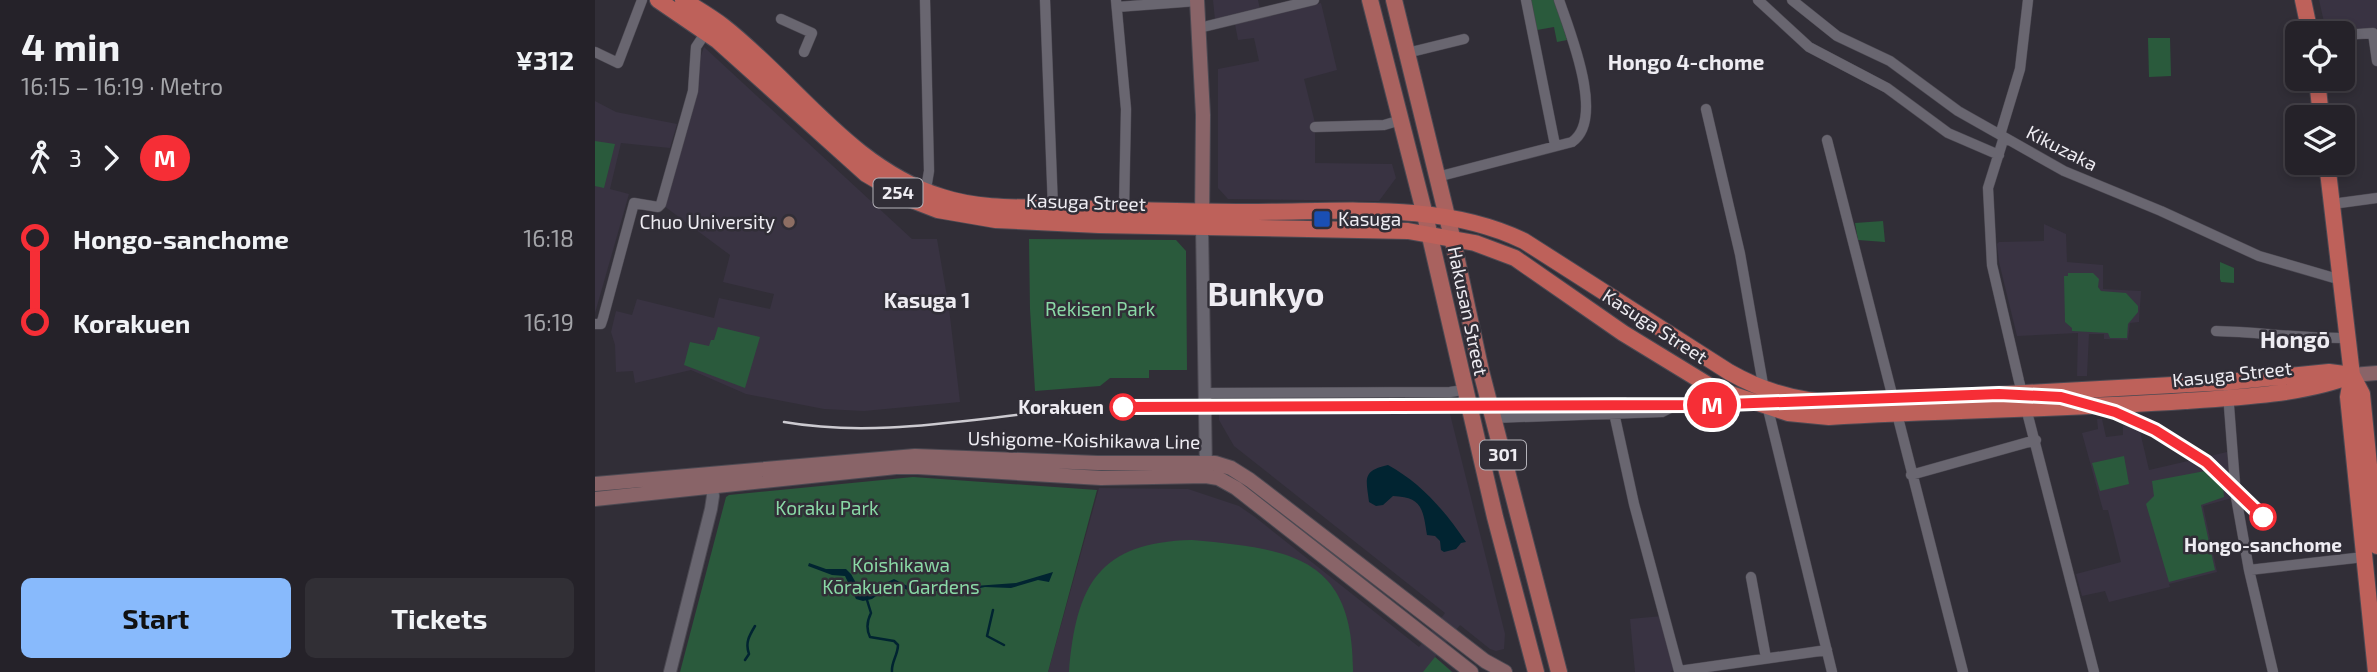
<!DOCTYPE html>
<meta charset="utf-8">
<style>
body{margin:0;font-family:"Exo 2",sans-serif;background:#312f35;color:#f1f3f6;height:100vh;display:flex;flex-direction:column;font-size:26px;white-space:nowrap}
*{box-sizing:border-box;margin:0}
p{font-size:23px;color:#a3a4a8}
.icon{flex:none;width:38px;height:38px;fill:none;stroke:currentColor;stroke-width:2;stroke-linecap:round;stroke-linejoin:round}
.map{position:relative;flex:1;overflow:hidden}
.details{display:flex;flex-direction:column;background:#252229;width:595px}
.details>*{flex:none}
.badge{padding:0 14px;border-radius:23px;font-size:24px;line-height:46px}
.fabs{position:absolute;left:1690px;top:21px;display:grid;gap:14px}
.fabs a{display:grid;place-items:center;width:70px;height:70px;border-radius:10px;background:#252229;box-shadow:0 4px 10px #0003,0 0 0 2px #423f46;font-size:35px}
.map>.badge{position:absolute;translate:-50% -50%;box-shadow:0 0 0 4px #fff}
.legs{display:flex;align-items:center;gap:10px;height:77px;padding:0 21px;font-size:23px}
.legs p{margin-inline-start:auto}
.summary{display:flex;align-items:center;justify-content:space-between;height:119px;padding:0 21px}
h1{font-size:38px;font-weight:700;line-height:52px}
.button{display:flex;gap:14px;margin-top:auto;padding:14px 21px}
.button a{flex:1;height:80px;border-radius:10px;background:#88bafc;color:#111;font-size:28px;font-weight:700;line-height:80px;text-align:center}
.button a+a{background:#312f35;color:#f1f3f6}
ul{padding:0 21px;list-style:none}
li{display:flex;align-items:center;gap:24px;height:84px;font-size:26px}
li i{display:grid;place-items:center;width:10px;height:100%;margin:0 9px;background:currentColor}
li i::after{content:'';width:18px;height:18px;margin:-9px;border:5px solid;border-radius:50%;background:#252229}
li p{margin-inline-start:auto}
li:first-child i{background:linear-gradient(#0000 50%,currentColor 0)}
li:last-child i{background:linear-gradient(currentColor 50%,#0000 0)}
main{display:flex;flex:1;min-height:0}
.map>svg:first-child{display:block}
</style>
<main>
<section class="details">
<div class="summary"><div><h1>4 min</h1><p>16:15 – 16:19 · Metro</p></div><b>¥312</b></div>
<div class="legs"><svg class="icon" aria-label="walk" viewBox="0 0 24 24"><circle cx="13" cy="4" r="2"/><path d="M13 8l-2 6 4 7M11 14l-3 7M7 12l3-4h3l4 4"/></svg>3<svg class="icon" aria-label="forward" viewBox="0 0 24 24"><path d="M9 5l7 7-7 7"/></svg><b class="badge" style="background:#f62e36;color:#fff">M</b></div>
<ul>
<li><i style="color:#f62e36"></i><b>Hongo-sanchome</b><p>16:18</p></li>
<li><i style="color:#f62e36"></i><b>Korakuen</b><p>16:19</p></li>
</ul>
<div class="button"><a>Start</a><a>Tickets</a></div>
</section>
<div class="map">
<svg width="1782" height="672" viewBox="0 0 1782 672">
<rect width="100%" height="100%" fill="#312e37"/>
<path fill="#393342" d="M618 0H663L665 9 620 20Z
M1724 0H1782V42L1779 28 1731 31Z
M726 3 742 70 709 79 720 123V163L797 164 801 178 784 201 633 199 623 188V69L664 61 659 38 643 40 640 24Z
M109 47 317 239H342L354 308 365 402 269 411 229 409 151 394 96 370 40 383 38 371 21 372 20 345 16 332 21 311 37 315 42 299 119 318 124 298 175 309 179 294 128 282 135 255 69 206 95 121 102 85V67Z
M0 101 21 112 82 124 75 148 26 143 15 189 34 194 0 313Z
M1449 224 1471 234 1472 262 1508 265V289L1546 291 1544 322 1535 323 1533 340 1509 339V334H1494L1492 376H1482L1483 333 1422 336 1404 262 1402 244 1404 242 1449 241Z
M854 410 910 634 909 649 901 651 895 649 865 625 840 657 858 672H453L504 488 593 489 644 506 660 517 824 647 850 613 639 446 624 420V411Z
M1502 419H1507L1511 437 1528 435V426L1543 423 1554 470 1632 452 1637 498 1608 506 1622 572 1574 584 1575 587 1514 602 1510 591 1487 596 1481 574 1526 562 1513 510H1508L1487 433 1503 429Z
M1067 616 1080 669 1075 672H1040L1035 619Z"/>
<path fill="#2a5a3c" d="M936 0H960L972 40 962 42 959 27 942 30Z
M1553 38H1575L1576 76 1554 77Z
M0 141 20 144 9 188 0 186Z
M1288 221 1290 242 1263 240 1260 223Z
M434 239 581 240 591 251 592 370H554V378H515L505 386 440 391 435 309Z
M1625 262 1639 268V283L1626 282 1625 279Z
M1473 273H1498L1504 279 1503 287 1506 291 1531 293 1543 306V312L1533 324 1532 338H1515L1513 333 1477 331V328L1470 322 1469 276H1473Z
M123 327 165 337 150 388 89 365 95 342 114 346 116 340H119Z
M1529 456 1534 484 1505 491 1497 463Z
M1610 471 1614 477 1627 475 1629 497 1606 505 1620 570 1574 582 1551 504 1559 496 1557 481Z
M318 477 502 490 453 672H85L131 497 134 495Z
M597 540C694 549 759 555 758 672H474C481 585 504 542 597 540Z
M840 657 857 672H828Z"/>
<path fill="#012431" d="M793 465C826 483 850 511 871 542L866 543 861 549 849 552 846 550 845 541 840 536 832 535C828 509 827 497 798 496L788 505 781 506 774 502C771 478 767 471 793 465Z
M214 563 231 569H251L256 574 267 594 299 579 320 590 350 584 366 587 421 583 458 572 454 582 443 580 416 588 390 587 366 592 355 589 321 594 302 585 295 586 277 599 268 601 261 599 250 576 237 575 213 566Z"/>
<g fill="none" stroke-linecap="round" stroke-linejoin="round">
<path stroke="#012431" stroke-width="2.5" d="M272 600 276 613C272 621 271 629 275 637L299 641 303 645C303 655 296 662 297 672
M398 610 392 636 409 645
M150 660 154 654C150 643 154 636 160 626"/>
<defs>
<path id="minor" d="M330 0 334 171 330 195
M450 0 458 208
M521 0 531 109 529 210
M931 0 960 145
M1163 0 1214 47 1292 88 1353 133 1404 155
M1197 0 1242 36 1295 61 1363 111 1469 171 1566 211 1664 256 1746 280
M522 7 602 1
M186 19 217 33 209 52
M604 28 719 0
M1748 35 1778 33 1782 61
M0 52 23 63 47 0
M812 53 869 39
M1111 109 1145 254 1169 390
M720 127 789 125 806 120
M1405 135 1425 69 1433 0
M1409 137 1393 188 1397 265 1424 381 1499 672
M1232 140 1368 672
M842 177 977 142C1011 119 974 30 964 0
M1737 204 1782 198
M0 324H6L8 318 39 203 63 207 66 204 98 91 101 47 113 29
M1621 331C1665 332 1708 339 1753 338
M610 393 855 392 869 390
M1633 393 1641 497 1654 570 1678 672
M1172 405 1237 672
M1019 413 1039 504 1084 671 1232 650
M898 418 1067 412 1077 407 1108 402 1118 388
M1316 475 1441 440
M1654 570 1769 557
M1156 577 1171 658"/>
<path id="tertiary" d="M607 227 611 471
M75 672 116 509 118 496 116 478"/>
<path id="secondary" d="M602 0 608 115 607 222
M1757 375 1782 373
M0 484 320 456 503 463H620L636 468 655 480 890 661 910 672
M0 499 301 467H323L506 478 611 476 623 478 641 488 876 672"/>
<path id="primary" d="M775 0 830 215 900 517 941 672
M799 0 857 237 886 371 964 672"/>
<path id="trunk" d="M63 0 123 41 271 174 312 198 343 210 401 220 504 225 813 231 880 243 920 258 1028 333 1118 388 1193 413 1234 417C1353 410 1471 409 1590 401 1639 398 1713 394 1757 375
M88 0C101 8 115 16 128 26 201 83 255 168 347 197 386 210 432 207 473 208 535 210 597 212 658 212 748 212 847 201 929 241L1134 372C1169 392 1210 403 1250 403L1632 382 1734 372 1757 375
M1708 0 1715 33
M1722 79 1726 117
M1732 163 1757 375 1753 397 1781 672
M1757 375 1767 394 1782 546"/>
</defs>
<use href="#minor" stroke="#4c4952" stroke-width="11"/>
<use href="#tertiary" stroke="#4c4952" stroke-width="14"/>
<use href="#secondary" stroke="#4c4952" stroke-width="16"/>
<use href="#primary" stroke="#4c4952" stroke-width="18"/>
<use href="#trunk" stroke="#4c4952" stroke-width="18"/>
<use href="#minor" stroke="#696670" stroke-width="10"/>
<use href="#tertiary" stroke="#696670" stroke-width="12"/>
<use href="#secondary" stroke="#896468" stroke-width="14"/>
<use href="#primary" stroke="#a9625f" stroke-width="16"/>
<use href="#trunk" stroke="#be615a" stroke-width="16"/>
<path stroke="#cccad0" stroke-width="2.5" d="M592 401 1031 399
M189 422C275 437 362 421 448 412"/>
</g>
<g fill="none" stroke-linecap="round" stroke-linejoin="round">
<defs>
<path id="line-1" d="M528 407 1106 405 1404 394 1466 397 1520 412 1560 430 1611 462 1668 517"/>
</defs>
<use href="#line-1" stroke="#fff" stroke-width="16"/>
<use href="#line-1" stroke="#f62e36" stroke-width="10"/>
</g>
<rect fill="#1a4fb4" stroke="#312e37" stroke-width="2.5" x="718" y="210" width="18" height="18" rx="3.5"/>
<circle fill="#8d6e63" stroke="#312e37" stroke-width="2.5" cx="194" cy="222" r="7"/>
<g fill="#fff" stroke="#f62e36" stroke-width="3.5">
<circle cx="528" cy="407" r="12"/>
<circle cx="1668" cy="517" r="12"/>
</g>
<g text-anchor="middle" stroke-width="5" stroke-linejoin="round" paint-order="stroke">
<g fill="#312e37" stroke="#b5b3ba" stroke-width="2">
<rect x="278.5" y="178.5" width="49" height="29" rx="5"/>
<rect x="885" y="440.5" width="46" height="29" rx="5"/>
</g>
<g font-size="18" font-weight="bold" fill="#eeecf2">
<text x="303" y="199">254</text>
<text x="908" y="461">301</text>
</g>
<g font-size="19" fill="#eeecf2" stroke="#312e37">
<text transform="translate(1467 148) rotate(27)" y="7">Kikuzaka</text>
<text transform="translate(491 202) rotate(2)" y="7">Kasuga Street</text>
<text transform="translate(873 311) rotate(78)" y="7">Hakusan Street</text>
<text transform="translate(1060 326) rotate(33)" y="7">Kasuga Street</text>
<text transform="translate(1637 374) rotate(-6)" y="7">Kasuga Street</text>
<text transform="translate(489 440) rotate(1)" y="7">Ushigome-Koishikawa Line</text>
</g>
<g font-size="19" fill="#eeecf2" stroke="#312e37" text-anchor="start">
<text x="743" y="226">Kasuga</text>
<text x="180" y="229" text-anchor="end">Chuo University</text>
</g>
<g font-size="19" fill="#8ad9a6" stroke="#312e37">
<text x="505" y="316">Rekisen Park</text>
<text x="232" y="515">Koraku Park</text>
<text x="306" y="572">Koishikawa<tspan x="306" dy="22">Kōrakuen Gardens</tspan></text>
</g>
<g font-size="19" font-weight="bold" fill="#eeecf2" stroke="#312e37" text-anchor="end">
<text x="509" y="414">Korakuen</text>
<text x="1668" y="552" text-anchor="middle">Hongo-sanchome</text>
</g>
<g font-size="21" font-weight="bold" fill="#eeecf2" stroke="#312e37">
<text x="1091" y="70">Hongo 4-chome</text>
<text x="332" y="308">Kasuga 1</text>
</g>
<g font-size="23" font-weight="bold" fill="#eeecf2" stroke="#312e37">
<text x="1700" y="348">Hongō</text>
</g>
<g font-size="33" font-weight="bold" fill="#eeecf2" stroke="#312e37">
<text x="671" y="306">Bunkyo</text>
</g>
</g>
</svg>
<div class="fabs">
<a><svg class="icon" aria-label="locate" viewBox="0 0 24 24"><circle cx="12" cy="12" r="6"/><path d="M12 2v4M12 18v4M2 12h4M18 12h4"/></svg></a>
<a><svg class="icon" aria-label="layers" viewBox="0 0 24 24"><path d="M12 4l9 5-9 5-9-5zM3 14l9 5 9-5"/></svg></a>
</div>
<b class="badge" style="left:1117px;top:405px;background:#f62e36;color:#fff">M</b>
</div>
</main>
